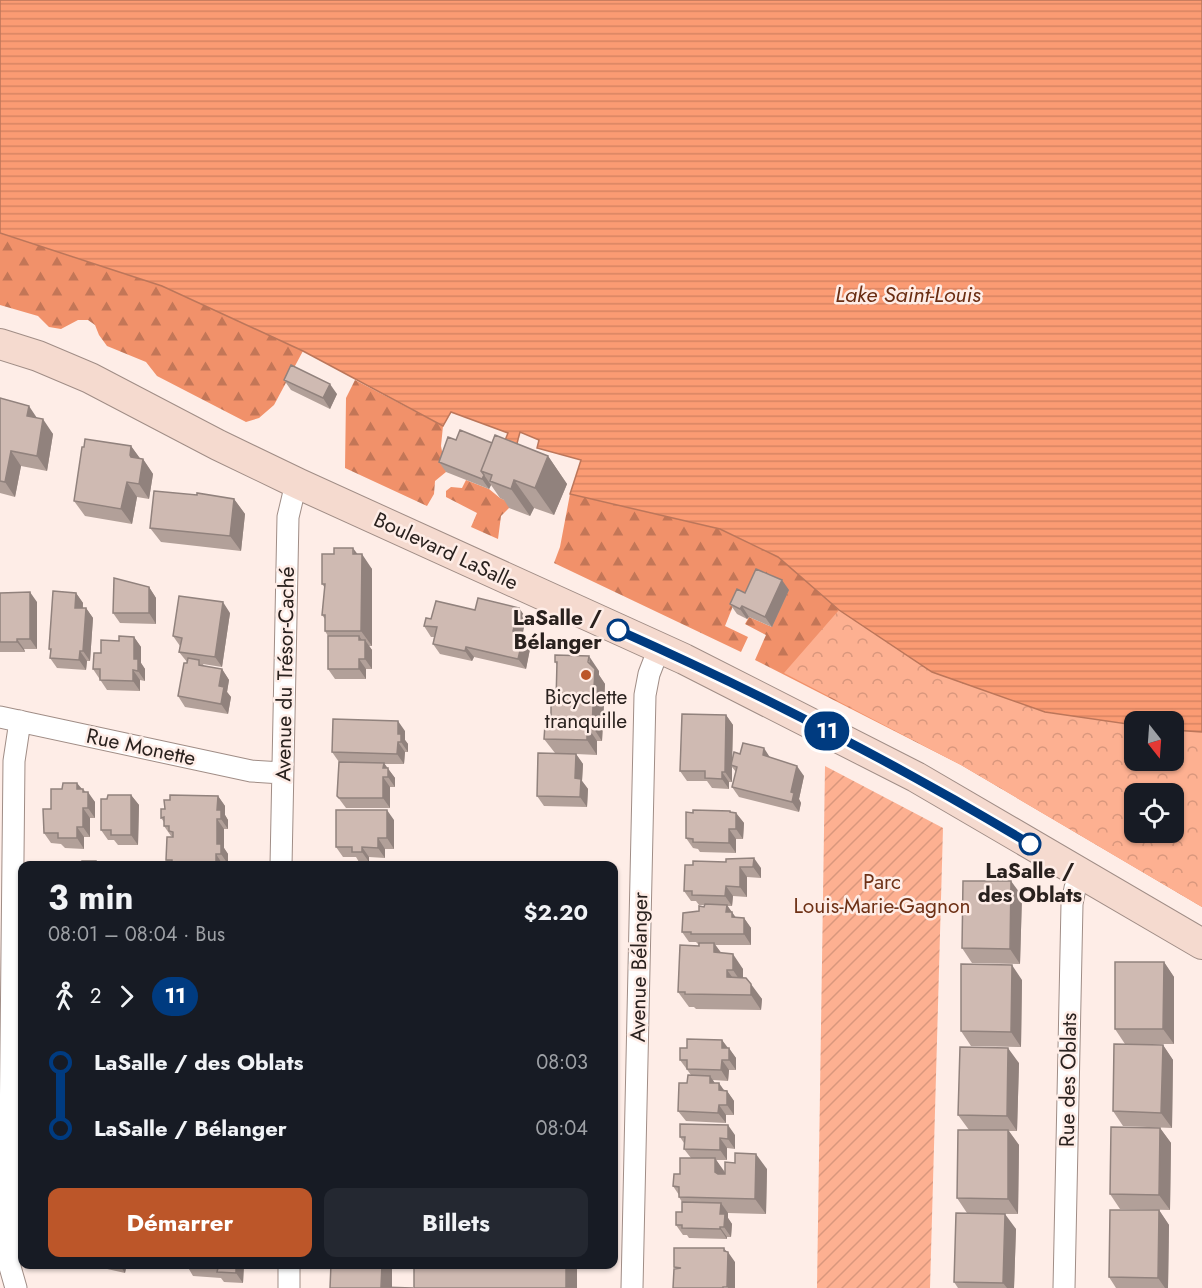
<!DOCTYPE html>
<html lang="fr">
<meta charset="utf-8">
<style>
body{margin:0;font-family:Jost,sans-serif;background:#242831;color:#f1f3f6;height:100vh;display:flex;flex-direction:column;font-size:22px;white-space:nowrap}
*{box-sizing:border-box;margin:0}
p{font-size:20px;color:#9ea1a6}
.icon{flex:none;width:33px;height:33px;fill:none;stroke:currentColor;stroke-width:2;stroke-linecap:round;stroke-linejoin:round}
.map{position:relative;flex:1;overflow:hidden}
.side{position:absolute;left:18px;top:861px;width:600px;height:408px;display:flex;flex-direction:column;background:#171b24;border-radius:12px;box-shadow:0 2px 4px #0004}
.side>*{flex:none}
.badge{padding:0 12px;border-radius:20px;font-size:21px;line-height:39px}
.needle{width:39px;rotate:163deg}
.fabs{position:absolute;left:1124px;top:711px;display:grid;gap:12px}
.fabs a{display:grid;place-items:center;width:60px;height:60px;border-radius:12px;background:#171b24;box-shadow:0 2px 4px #0004;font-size:30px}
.map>.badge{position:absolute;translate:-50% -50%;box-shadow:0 0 0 3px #fff}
.legs{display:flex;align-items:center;gap:9px;height:66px;padding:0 30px;font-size:20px}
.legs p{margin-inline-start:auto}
.headline{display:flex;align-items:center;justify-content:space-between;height:102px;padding:0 30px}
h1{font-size:33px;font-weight:700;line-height:45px}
.action{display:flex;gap:12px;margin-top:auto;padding:12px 30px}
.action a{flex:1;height:69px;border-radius:12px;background:#bc5629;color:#fff;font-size:24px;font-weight:700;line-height:69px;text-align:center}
.action a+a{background:#242831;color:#f1f3f6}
ul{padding:0 30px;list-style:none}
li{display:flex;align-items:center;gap:21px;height:66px;font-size:22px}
li i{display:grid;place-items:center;width:9px;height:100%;margin:0 8px;background:currentColor}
li i::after{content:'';width:15px;height:15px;margin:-8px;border:4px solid;border-radius:50%;background:#171b24}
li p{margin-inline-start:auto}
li:first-child i{background:linear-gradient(#0000 50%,currentColor 0)}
li:last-child i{background:linear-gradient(currentColor 50%,#0000 0)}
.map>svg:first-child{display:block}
</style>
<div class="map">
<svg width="1202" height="1288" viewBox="0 0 1202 1288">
<defs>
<pattern id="forest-firs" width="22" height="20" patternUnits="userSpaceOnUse" patternTransform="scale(1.5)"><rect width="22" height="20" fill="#f1916a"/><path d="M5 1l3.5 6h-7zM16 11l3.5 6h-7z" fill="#c37657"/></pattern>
<pattern id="park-crowns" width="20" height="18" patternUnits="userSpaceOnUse" patternTransform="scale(1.5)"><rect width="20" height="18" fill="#fdb091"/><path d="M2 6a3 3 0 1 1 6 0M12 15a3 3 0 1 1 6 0" fill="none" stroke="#d9977d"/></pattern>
<pattern id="garden-furrows" width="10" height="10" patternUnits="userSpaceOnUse" patternTransform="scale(1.5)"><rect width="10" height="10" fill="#fdb091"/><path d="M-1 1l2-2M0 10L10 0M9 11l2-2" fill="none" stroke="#d9977d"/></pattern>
<pattern id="water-rules" width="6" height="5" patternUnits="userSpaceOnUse" patternTransform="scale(1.5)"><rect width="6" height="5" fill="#fb9b73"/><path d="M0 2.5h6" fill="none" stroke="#d78563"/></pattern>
</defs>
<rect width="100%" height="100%" fill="#feede7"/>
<path fill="url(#forest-firs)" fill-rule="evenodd" d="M0 233 162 286 303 351 274 405 259 418 246 422 157 376 146 362 107 346 99 335 95 325 88 320H78L61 329 49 327 38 316 0 305Z
M355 380 443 426 441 446 446 472 435 481 434 494 427 506 345 468 346 398Z
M466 480 489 489 500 498 511 503 509 508 501 516 498 539 471 527 477 513 446 497V491L451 487 462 488Z
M570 494 720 529 778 557 839 610 1045 712 1134 725V760H1173V730L1202 732V907L961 765 755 660 766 635 745 624 749 617 772 627 752 603 737 596 725 626 748 637 741 652 554 563 560 547ZM1134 794H1173V832H1134Z"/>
<path fill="url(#park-crowns)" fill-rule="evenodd" d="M839 610 932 672 1045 712 1134 725V760H1173V730L1202 732V907L961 765 784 673ZM1134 794H1173V832H1134Z"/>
<path fill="url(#garden-furrows)" d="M825 766 943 828 930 1288H817Z"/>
<path fill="url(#water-rules)" stroke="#bc765a" stroke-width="1.5" d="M0 0H1202V732L1173 730V722H1134V725L1045 712 932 672 839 610 778 557 720 529 570 494 581 460 537 448 539 440 520 432 514 455 501 450 508 433 451 412 443 426 303 351 162 286 0 233Z"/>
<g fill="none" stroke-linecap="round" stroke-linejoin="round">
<defs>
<path id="street" d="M0 717 251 771 282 773
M281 866 288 517 293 496 299 484
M16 1288 10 1267 9 1239 14 761 20 721
M289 1288V1264
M632 1288 645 695 649 674 659 648
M1064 1288 1072 904 1075 888 1082 875"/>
<path id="secondary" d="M0 344 38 356 90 378 218 445 299 484 684 659 916 777 1202 944"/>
</defs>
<use href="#street" stroke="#a08d86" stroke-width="23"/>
<use href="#secondary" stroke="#a08d86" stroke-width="32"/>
<use href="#street" stroke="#fff" stroke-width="21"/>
<use href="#secondary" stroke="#f5dacf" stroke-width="30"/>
</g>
<path fill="#b2a099" d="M284 380 337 394 330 409 291 390Z
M0 398 37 418 53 434 47 471 21 466 15 497 0 493Z
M492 443 548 456 567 484 554 515 534 508 530 516 509 508 504 500 500 498 491 485 489 489 446 472 439 462Z
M131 446 140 459H143L153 474 149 499 137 497 132 524 85 516 74 501Z
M234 499 245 514 241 551 161 542 150 528Z
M357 554 372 569V646H369L372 650V669H366V679H335L328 669V636L325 631V619L322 615 325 588 322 584Z
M149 587 156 598V624L120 623 113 613Z
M789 590 772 627 749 617 747 619 737 614 730 604 745 593Z
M0 593 37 602V649H24L25 652H0Z
M76 593 83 603V608H86L93 618 90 661H87L86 670 57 668 50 658 51 652 49 649Z
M519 608 526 618 522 633 524 634 531 644 526 669 474 657 472 661 440 654 433 644 434 637H431L424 626 431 619 475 610Z
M230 613 222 667 203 664 204 666 222 669 229 680 227 692 231 697 228 714 185 707 178 696 187 662 179 652 180 646 173 636Z
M134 637 141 647V663L145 669V681L140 680V691L107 690 93 669 101 653 119 641Z
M555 662 599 671V675L605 684 602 741H597V755L576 754 583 764 582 781 588 789 587 807 544 806 537 796 555 753 544 739 551 726 556 701 557 665Z
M726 715 733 725 732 759 740 754 771 758 804 776 799 799 801 803 799 812 739 797 732 787 736 772 732 767V782H729V789L712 788 707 781H687L680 771Z
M405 731V740L408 744V752H405L404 764H384L395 778V787H390V808H346L337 796 339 762 332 752Z
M82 789H83L95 802V818H90V837H84V849L65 848 61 844 51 843 44 833 51 809Z
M131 795 139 805 138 845H118L114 840H108L101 830 107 799Z
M218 796 225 806V815L228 820V829H224V848L228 854V864L223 865V866H170L166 860 173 837 171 836 164 826V822L161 818 165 809Z
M730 811 731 812 736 813 744 823 743 839H736V853L700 852 698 849 693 848 686 838 693 813Z
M394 820V849H385V858L369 857V862H359L356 857H343L336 847Z
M693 861 761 868V878L747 877V897L733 896 732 906H727L736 918H744L751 928V945H715L721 953 743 969V978L762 999 761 1010 696 1009 694 1007H689L678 992 699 945 696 942H689L682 932 704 907V905H699L696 901H691L684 891 693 865Z
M1022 896 1020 964 972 963 962 948Z
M1164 962 1174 977V1044H1125L1115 1029Z
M1022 980 1021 1047 971 1046 961 1031Z
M722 1040 736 1058V1070H729L728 1081 713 1080 714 1083 725 1091H727L734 1101V1115H726V1123L686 1121 678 1111 687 1083 691 1075 680 1060 687 1048Z
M1163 1045 1173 1060 1172 1128 1123 1126 1113 1111Z
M1019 1063 1017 1131H1009L1019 1145 1018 1214H987L1016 1229 1014 1288H958L954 1282 967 1213 957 1198 969 1130 958 1115Z
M1160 1128 1171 1143 1170 1210 1120 1209 1110 1194Z
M735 1135V1149L727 1148V1160H716L725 1172 767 1169 766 1214 728 1213V1218L732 1224 731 1237H727V1239L689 1238 687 1235H683L676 1225 682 1212V1202L679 1197V1195L673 1186 680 1174 691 1158 684 1149V1143L680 1137Z
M1159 1210 1169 1225 1168 1288H1116L1109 1277Z
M93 1264H130L129 1269 126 1268 125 1273 94 1266Z
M140 1264H171V1267L141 1266Z
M186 1264H244L243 1283 224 1282 221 1278 193 1276Z"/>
<path fill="#91827d" d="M330 384 337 394 330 409 323 398Z
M29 406 39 421 27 416Z
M43 419 53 434 47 471 37 456Z
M131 446 142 461 140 470 130 455Z
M11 451 21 466 15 497 5 482Z
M548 456 567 484 554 515 535 488Z
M143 459 153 474 149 499 139 484Z
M484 475 491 485 489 489 482 479Z
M514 480 534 508 530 516 511 489Z
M127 482 137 497 132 524 121 509Z
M234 499 245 514 241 551 230 536Z
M353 548 362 560V554L372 569V646L361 631Z
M782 580 789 590 772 627 765 617Z
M149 587 156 598V624L149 613Z
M30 592 37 602V649L30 639Z
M76 593 83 603 82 618 75 608Z
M223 602 230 613 222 667 215 657Z
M742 606 749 617 747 619 740 609Z
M86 608 93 618 90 661 83 651Z
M519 608 526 618 521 642 513 631Z
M524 634 531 644 526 669 518 659Z
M359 636 365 644V640L372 650V669L365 659 359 640Z
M134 637 141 647V663L145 669V681L138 671 134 659Z
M17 639 24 649 25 652 17 642Z
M466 647 474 657 472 661 465 651Z
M80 651 87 661 86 670 79 660Z
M589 656 599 671V675L605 684 602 741 592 726Z
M359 659 366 669V679L359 669Z
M222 669 229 680 227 692 231 697 228 714 221 704 219 686Z
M133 670 140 680V691L133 681Z
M726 715 733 725 732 765H731L732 767V782L725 772Z
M398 721 405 731V740L408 744V752L401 742 398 734Z
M587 726 597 741V755L587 740Z
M398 742 405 752 404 764 397 754Z
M764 748 771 759 763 755Z
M576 754 583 764 582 781 588 789 587 807 580 797 575 778Z
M384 763 395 778V787L388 777 383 768Z
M797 766 804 776 799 799 801 803 799 812 792 802 791 792Z
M722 772 729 782V789L722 779Z
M383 777 390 787V808L383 798Z
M77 783 88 796V792L95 802V818L88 808 77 789Z
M131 795 139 805 138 845 131 835Z
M218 796 225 806V815L228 820V829L221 819 217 810Z
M83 808 90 818V837L83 827Z
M387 810 394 820V849L387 838Z
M730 811 736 820V813L744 823 743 839 736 829Z
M217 819 224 829V848L228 854V864L221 854 217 844Z
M77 827 84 837V849L77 838Z
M729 829 736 839V853L729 843Z
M378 838 385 849V858L378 848Z
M362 847 369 857V862L362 852Z
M216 854 223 865V866H216Z
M754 858 761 868V878L753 867Z
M740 867 747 877V897L740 887Z
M1011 881 1022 896 1020 964 1010 949Z
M726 886 733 896 732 906 725 896Z
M727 905 739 922V928L726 912Z
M744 918 751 928V945L744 934Z
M714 943 725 958 714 952Z
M733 954 743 969V985L733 970Z
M1164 962 1174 977V1044L1163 1029Z
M1012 965 1022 980 1021 1047 1011 1032Z
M727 970 738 985 727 977Z
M751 984 762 999 761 1010 751 995Z
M722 1040 729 1050 722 1048Z
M1163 1045 1173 1060 1172 1128 1161 1113Z
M729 1048 736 1058V1070L729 1060Z
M1008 1048 1019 1063 1017 1131 1007 1116Z
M722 1060 729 1070 728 1081 721 1070Z
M710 1076 717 1086 710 1083Z
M719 1083 726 1093 719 1090Z
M727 1091 734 1101V1115L727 1105Z
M719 1105 726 1115V1123L718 1113Z
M728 1125 735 1135V1149L728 1139Z
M1160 1128 1171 1143 1170 1210 1159 1195Z
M1008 1130 1019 1145 1018 1214 1008 1199Z
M720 1138 727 1148V1160L720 1150Z
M756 1154 767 1169 766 1214 755 1199Z
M715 1158 725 1173V1187L715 1172Z
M721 1203 728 1213V1218L732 1224 731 1237 724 1227 720 1214Z
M1159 1210 1169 1225 1168 1288H1165L1158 1278Z
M1005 1214 1016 1229 1014 1288H1007L1003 1283Z
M720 1227 727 1237V1239L720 1229Z
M724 1248 728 1254V1252L735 1262V1288H728L727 1287Z
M119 1264H123L126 1268 125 1273Z
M236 1264H244L243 1283 236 1273Z
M382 1264H392V1288L381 1287Z
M452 1264H461L462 1266V1282L452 1267Z
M566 1264H577V1288H566Z"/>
<path fill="#cfbab2" stroke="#91827d" stroke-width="1.5" d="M291 365 330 384 323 398 284 380Z
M0 398 29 406 27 416 43 419 37 456 11 451 5 482 0 481Z
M460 430 492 443 481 471 484 475 482 479 439 462 448 437 456 440Z
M495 435 548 456 535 488 514 480 511 489 490 481 492 475 481 471Z
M85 439 131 446 130 455 131 457 143 459 139 484 127 482 121 509 74 501 82 447H84Z
M154 491 197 495V493L234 499 230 536 150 528Z
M334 548H353V554H362L361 631H325V615H322L325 584H322V554H334Z
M756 569 782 580 765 617 742 606 740 609 730 604 737 589 745 593Z
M114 578 149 587V613H113Z
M53 591 76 593 75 608H86L83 651H80L79 660 50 658 51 649H49Z
M30 592V639H17V642H0V593Z
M179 596 223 602 215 657 179 652 182 638 173 636Z
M478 598 519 608 513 631 524 634 518 659 466 647 465 651 433 644 437 627 424 626 426 618 431 619 436 601 475 610Z
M119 636 134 637V659H138V671L133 670V681L100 680V669H93L94 653H101V640L119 641Z
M328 636H359V640H365V659H359V669H328Z
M555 655 589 656 588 662 595 669 592 726H587V740L544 739 545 725 551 726V701H556L557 662H555Z
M188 658 199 660V665L222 669 219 686 224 687 221 704 178 696 184 663H187Z
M682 714 726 715 725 772H722V779L705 778V771H680Z
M333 719 398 721V734H401V742H398L397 754 332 752Z
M743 743 764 748 763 755 797 766 791 792 794 793 792 802 732 787 737 767 731 765 734 752 740 754Z
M538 753 576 754 575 778 581 779 580 797 537 796Z
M339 762 384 763 383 768H388V777H383V798H339L337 796Z
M63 783H77V789H83V792H88V808H83V827H77V838H58V833H44L43 809H51V789H62Z
M108 795H131V835H111V830H101V799H107Z
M170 795 218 796 217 810H221V819H217V844H221V854H216V866H172V860H166L167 837H173V832L169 831V826H164V817L161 818V809H165L164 800H170Z
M336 810H387V838H378V848L362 847V852H352V847H336Z
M693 810 730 811V812L736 813V829H729V843L693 842V839L686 838V812L693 813Z
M754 858 753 867H740V887L726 886 725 896 692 895V891H684L685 865H693V861L726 862V859Z
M82 861H96V866H82Z
M963 881H1011L1010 949 962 948Z
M705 904 727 905 726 912H732V917L744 918V934H691V932H682L683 913 699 911V906L704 907Z
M699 943H714V952L733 954V970H727V977L746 978 751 984V995L685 994V992H678L680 945 699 946Z
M1115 962H1164L1163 1029H1115Z
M961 964 1012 965 1011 1032 961 1031Z
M687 1039 722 1040V1048H729V1060H722L721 1070 687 1069V1060H680V1048H687Z
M1114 1044 1163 1045 1161 1113 1113 1111Z
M960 1047 1008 1048 1007 1116 958 1115Z
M688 1075 710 1076V1083H719V1090L727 1091V1105H719L718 1113 678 1111 679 1083H687Z
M680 1124 728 1125V1139L720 1138V1150L684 1149 685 1137H680Z
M1111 1127 1160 1128 1159 1195 1110 1194Z
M958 1130H1008V1199L957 1198Z
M735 1153 756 1154 755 1199 679 1197V1187L673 1186 674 1174H680V1158H715V1172L718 1174H725V1162L735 1163Z
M682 1202 721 1203 720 1214H725L724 1227H720V1229L682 1228V1225H676V1212H682Z
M1110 1210H1159L1158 1278 1109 1277Z
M956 1213 1005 1214 1003 1283 954 1282Z
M674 1248H724V1251L728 1252 727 1287H723V1288H673L674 1269 681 1268 674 1267Z
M186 1264H236V1273L217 1272 218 1268 186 1266Z
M331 1264H382L381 1287 413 1288H330Z
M414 1264H452V1267L533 1268V1264H566V1288H414Z"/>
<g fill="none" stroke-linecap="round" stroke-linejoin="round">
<defs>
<path id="line-1" d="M618 630C759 693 897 764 1030 844"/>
</defs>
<use href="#line-1" stroke="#fff" stroke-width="14"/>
<use href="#line-1" stroke="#003b80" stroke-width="9"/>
</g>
<g fill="#fff" stroke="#003b80" stroke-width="3">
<circle cx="618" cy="630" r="10"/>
<circle cx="1030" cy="844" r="10"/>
</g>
<circle fill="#bc5629" stroke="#feede7" stroke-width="2" cx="586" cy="675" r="6"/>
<g text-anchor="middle" stroke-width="5" stroke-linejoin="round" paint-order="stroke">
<g font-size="21" fill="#29211e" stroke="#feede7">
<text transform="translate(446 551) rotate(25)" y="7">Boulevard LaSalle</text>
<text transform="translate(285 674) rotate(-89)" y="7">Avenue du Trésor-Caché</text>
<text transform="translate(141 747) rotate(12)" y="7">Rue Monette</text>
<text transform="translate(639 967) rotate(-89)" y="7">Avenue Bélanger</text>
<text transform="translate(1068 1080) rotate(-89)" y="7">Rue des Oblats</text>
</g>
<g font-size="21" font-weight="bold" fill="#29211e" stroke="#feede7" text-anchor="end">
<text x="602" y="625">LaSalle /<tspan x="602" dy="24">Bélanger</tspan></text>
<text x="1030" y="878" text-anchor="middle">LaSalle /<tspan x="1030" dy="24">des Oblats</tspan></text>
</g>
<g font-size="21" fill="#29211e" stroke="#feede7">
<text x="586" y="704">Bicyclette<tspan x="586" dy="24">tranquille</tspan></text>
</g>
<g font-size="21" fill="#6e3116" stroke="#feede7">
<text x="882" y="889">Parc<tspan x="882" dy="24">Louis-Marie-Gagnon</tspan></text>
</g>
<g font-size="22" font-style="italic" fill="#6a2d12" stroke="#feede7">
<text x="908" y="302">Lake Saint-Louis</text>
</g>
</g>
</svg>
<div class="fabs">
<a><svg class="needle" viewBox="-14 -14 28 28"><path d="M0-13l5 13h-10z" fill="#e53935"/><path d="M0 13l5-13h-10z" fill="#9ea1a6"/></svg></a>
<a><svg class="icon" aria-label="locate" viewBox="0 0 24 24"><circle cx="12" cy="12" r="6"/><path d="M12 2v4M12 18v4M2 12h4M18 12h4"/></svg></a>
</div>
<b class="badge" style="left:827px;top:731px;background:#003b80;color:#fff">11</b>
<section class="side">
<div class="headline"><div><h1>3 min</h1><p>08:01 – 08:04 · Bus</p></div><b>$2.20</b></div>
<div class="legs"><svg class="icon" aria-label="walk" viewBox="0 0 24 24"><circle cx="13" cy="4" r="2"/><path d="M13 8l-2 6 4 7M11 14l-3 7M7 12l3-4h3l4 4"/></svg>2<svg class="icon" aria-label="forward" viewBox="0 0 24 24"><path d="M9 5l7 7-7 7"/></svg><b class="badge" style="background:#003b80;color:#fff">11</b></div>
<ul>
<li><i style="color:#003b80"></i><b>LaSalle / des Oblats</b><p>08:03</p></li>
<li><i style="color:#003b80"></i><b>LaSalle / Bélanger</b><p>08:04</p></li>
</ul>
<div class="action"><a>Démarrer</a><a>Billets</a></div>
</section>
</div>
